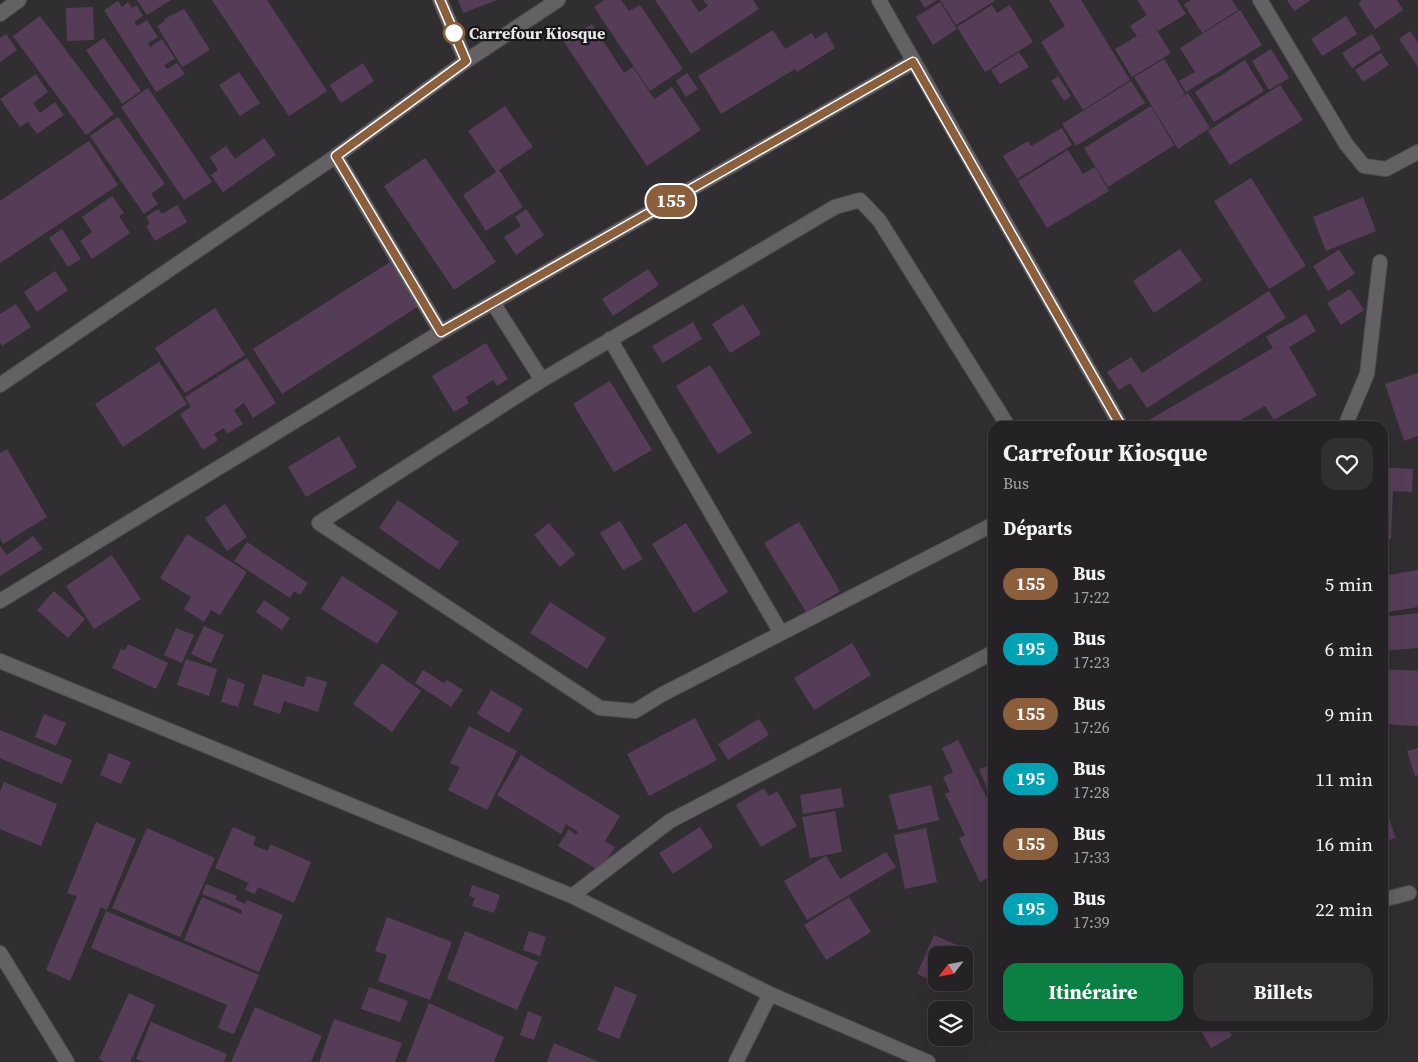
<!DOCTYPE html>
<html lang="fr">
<meta charset="utf-8">
<style>
body{margin:0;font-family:"Source Serif 4",serif;background:#312f32;color:#f1f3f6;height:100vh;display:flex;flex-direction:column;font-size:19px;white-space:nowrap}
*{box-sizing:border-box;margin:0}
p{font-size:16px;color:#a3a4a7}
.icon{flex:none;width:28px;height:28px;fill:none;stroke:currentColor;stroke-width:2;stroke-linecap:round;stroke-linejoin:round}
.map{position:relative;flex:1;overflow:hidden}
.drawer{position:absolute;left:988px;top:421px;width:400px;height:610px;display:flex;flex-direction:column;background:#252225;border-radius:15px;box-shadow:0 5px 20px #0002,0 0 0 1px #423f42}
.drawer>*{flex:none}
.badge{padding:0 10px;border-radius:16px;font-size:18px;line-height:32px}
.needle{width:32px;rotate:238deg}
.buttons{position:absolute;left:928px;top:946px;display:grid;gap:10px}
.buttons a{display:grid;place-items:center;width:45px;height:45px;border-radius:10px;background:#252225;box-shadow:0 5px 20px #0002,0 0 0 1px #423f42;font-size:25px}
.map>.badge{position:absolute;translate:-50% -50%;box-shadow:0 0 0 2px #fff}
h2{padding:0 15px;font-size:19px;line-height:45px}
.round{display:grid;place-items:center;flex:none;width:52px;height:52px;border-radius:15px;background:#312f32}
.overview{display:flex;align-items:center;justify-content:space-between;height:85px;padding:0 15px}
h1{font-size:24px;font-weight:700;line-height:38px}
.action{display:flex;gap:10px;margin-top:auto;padding:10px 15px}
.action a{flex:1;height:58px;border-radius:15px;background:#0b8043;color:#fff;font-size:20px;font-weight:700;line-height:58px;text-align:center}
.action a+a{background:#312f32;color:#f1f3f6}
ul{padding:0;list-style:none}
li{display:flex;align-items:center;gap:15px;height:65px;padding:0 15px}
li div{flex:1}
li b{display:block;font-size:19px}
li em{font-style:normal}
li .badge{min-width:55px;font-weight:700;text-align:center}
.map>svg:first-child{display:block}
</style>
<div class="map">
<svg width="1418" height="1062" viewBox="0 0 1418 1062">
<rect width="100%" height="100%" fill="#312e31"/>
<path fill="#563d57" d="M137 0H171L147 15Z
M212 0H267L327 91 289 116Z
M458 0H497L463 13Z
M605 0H621L629 11 640 5 683 69 650 91 594 7Z
M655 0H691L699 12 708 6 703 0H753L759 9 691 54Z
M920 0H937L925 8Z
M940 0H996L956 25Z
M1049 0H1081L1130 80 1083 110 1041 42 1065 26Z
M1137 0H1177L1186 14 1158 31 1150 20 1171 53 1132 77 1115 49 1137 36 1130 26 1147 15Z
M1191 0H1232L1238 10 1202 33 1184 4Z
M1287 0H1311L1294 11Z
M1362 0H1397L1403 10 1375 29 1358 3Z
M118 1 122 7 128 2 132 8 136 5 143 16 134 22 137 26 147 20 158 37 148 43 150 47 162 39 175 59 164 65 167 69 177 63 185 74 156 92 104 10Z
M940 2 957 29 933 45 916 17Z
M992 5 997 13 1010 5 1033 42 985 72 957 27Z
M93 7 94 40 67 41 66 8Z
M184 9 210 50 182 67 157 26 165 21 164 19Z
M1240 10 1262 45 1186 92 1179 81 1195 72 1180 48Z
M40 16 114 114 86 135 13 36Z
M1346 16 1357 34 1322 56 1311 39Z
M592 24 624 73 633 67 654 99 672 87 701 130 647 166 564 42Z
M773 30 785 49 812 33 815 39 826 32 835 48 797 72 795 69 721 114 698 76Z
M1410 31 1418 43V67L1399 39Z
M6 34 17 50 0 62V38Z
M1372 34 1381 49 1352 68 1342 53Z
M104 38 141 91 122 104 86 50Z
M1271 49 1289 78 1269 90 1252 61Z
M1019 52 1029 67 1000 84 991 70Z
M1381 53 1389 65 1363 82 1355 70Z
M1164 59 1185 94 1171 103 1188 93 1210 128 1178 149 1134 77Z
M1245 60 1264 91 1214 122 1195 92Z
M363 63 374 81 341 103 330 85Z
M239 72 260 103 240 116 219 85Z
M687 73 698 89 686 97 676 81Z
M36 74 48 92 33 103 40 113 55 102 64 115 37 134 28 122 20 127 0 99Z
M1058 76 1071 96 1064 101 1051 81Z
M1131 81 1145 103 1076 146 1062 124Z
M1280 85 1303 120 1230 165 1208 131Z
M148 88 212 182 184 200 121 107Z
M505 106 533 147 499 170 523 207 486 231 463 195 496 172 468 131Z
M1151 106 1174 145 1108 187 1084 148Z
M118 117 165 184 151 194 158 204 144 214 90 136Z
M1062 128 1072 145 1017 179 1003 156 1028 141 1031 146Z
M264 138 276 155 223 192 211 175 218 170 210 157 226 146 235 159Z
M89 141 118 185 0 263V201Z
M1068 150 1083 174 1095 167 1109 191 1047 228 1018 181Z
M425 158 496 262 454 290 384 186Z
M1251 178 1306 266 1269 289 1214 201Z
M112 196 124 213 119 216 130 233 92 259 80 241 92 232 82 217Z
M1363 197 1376 231 1326 251 1313 217Z
M177 205 187 222 155 241 146 226 150 224 146 217 158 209 162 214Z
M526 209 544 235 516 255 504 237 521 226 515 217Z
M62 229 81 259 68 267 49 238Z
M1180 249 1202 280 1154 313 1133 281Z
M1339 250 1355 274 1328 291 1313 266Z
M390 262 419 306 282 394 253 349Z
M648 269 659 285 613 316 602 299Z
M55 271 68 290 37 312 24 292Z
M1350 289 1364 310 1341 325 1327 303Z
M1269 291 1286 318 1147 408 1130 383 1119 390 1107 372 1131 357 1142 373Z
M16 304 31 327 2 346 0 343V314Z
M743 304 761 334 730 353 712 324Z
M215 308 245 355 185 393 155 348Z
M1306 314 1316 331 1289 347 1317 395 1274 420 1265 406 1230 426H1153L1149 420 1273 348 1266 337Z
M693 322 702 339 663 363 652 346Z
M486 343 508 379 497 386 493 380 466 397 469 403 454 412 432 376Z
M247 358 276 403 253 418 244 403 234 410 243 424 227 434 224 428 214 434 218 440 203 450 180 414 191 407 185 397Z
M159 362 187 404 123 447 95 404Z
M710 365 752 433 718 454 676 386Z
M1418 373V436L1404 441 1385 384Z
M610 381 652 450 614 472 573 404Z
M339 436 357 467 306 497 288 467Z
M7 449 47 517 3 544 0 538V453Z
M1382 467 1413 469 1412 492 1393 491 1391 539H1382Z
M398 500 459 542 439 570 379 528Z
M225 504 247 537 227 551 205 518Z
M620 521 643 559 623 570 600 533Z
M799 522 840 591 806 612 764 543Z
M549 523 575 554 560 567 534 535Z
M686 523 728 592 694 613 652 544Z
M187 534 247 572 220 615 211 610 204 622 184 609 191 597 160 578Z
M33 536 43 549 0 576V546L7 555Z
M247 542 308 583 300 595 294 591 290 598 234 561Z
M112 555 141 599 94 629 66 586Z
M1418 570V607L1382 613V576Z
M342 576 398 612 377 644 321 609Z
M54 591 85 619 68 638 37 610Z
M264 600 290 618 282 630 256 612Z
M550 602 606 638 587 669 530 633Z
M1418 613V648L1382 651V617Z
M204 626 224 635 211 663 191 654Z
M176 628 194 635 182 663 164 655Z
M852 643 871 675 814 710 794 678Z
M128 644 168 663 156 689 112 668 121 649 125 650Z
M186 659 217 669 209 696 177 685Z
M382 663 421 691 392 732 353 704Z
M1382 669 1418 671V726L1382 724Z
M423 670 444 683 447 680 463 690 451 707 415 683Z
M263 674 304 687 307 676 327 682 318 712 284 701 280 714 253 705Z
M228 678 245 684 238 707 221 702Z
M491 690 523 709 509 733 477 714Z
M44 714 66 723 56 746 35 737Z
M695 718 717 760 649 796 627 754Z
M759 719 769 735 728 760 718 744Z
M469 726 517 751 487 810 448 790 460 767 450 763Z
M0 730 72 760 62 784 0 758Z
M958 740 992 808V876L980 882 959 838 965 835 945 794 950 792 943 777 953 772 942 748Z
M1418 748V775L1415 776 1407 751Z
M109 753 131 762 121 784 100 775Z
M521 755 620 816 605 841 615 847 600 871 558 846 569 829 576 835 578 832 566 824 561 834 497 795Z
M992 764V800L979 769Z
M4 782 57 804 41 846 0 829V792Z
M931 785 939 820 898 830 889 795Z
M764 788 769 796 777 791 797 826 761 847 736 805Z
M841 788 844 807 803 814 800 795Z
M1382 799 1396 838 1382 842Z
M835 811 842 852 810 858 802 817Z
M96 822 136 839 107 910 101 907 70 981 46 970 77 896 67 893Z
M233 827 256 837 253 845 268 851 270 844 311 862 294 903 258 887 255 894 245 890 249 883 215 868Z
M700 827 713 847 673 874 659 853Z
M147 828 215 858 180 937 112 908Z
M926 828 937 882 905 889 894 835Z
M886 852 896 867 807 920 784 881 826 856 840 879Z
M206 884 237 896 235 899 245 904 247 900 283 915 259 972 184 940 202 897 241 914 242 910 202 894Z
M472 885 500 895 494 913 472 906 475 898 469 896Z
M849 897 871 932 826 960 804 925Z
M106 911 259 975 234 1034 218 1028 227 1005 91 948Z
M387 917 452 942 430 1000 378 981 387 955 375 951Z
M465 931 538 962 517 1010 447 979Z
M529 931 546 937 540 956 523 950Z
M934 935 966 949 963 955H936V982H952L949 988 917 974Z
M615 986 637 995 619 1039 597 1030Z
M369 987 408 1001 400 1022 361 1009Z
M129 993 155 1005 130 1062H105L99 1059Z
M429 1003 504 1037 494 1062H406Z
M255 1007 322 1036 311 1062H231Z
M528 1011 542 1017 534 1040 520 1035Z
M334 1019 402 1043 395 1062H319Z
M151 1022 227 1054 224 1062H144L136 1059Z
M1198 1026H1226L1232 1036 1211 1048Z
M554 1043 599 1062H547Z"/>
<g fill="none" stroke-linecap="round" stroke-linejoin="round">
<defs>
<path id="minor" d="M440 0 466 61
M879 0 1121 426
M1260 0 1346 144 1364 166 1386 169 1418 152
M0 14 19 0
M336 156 441 332
M493 303 542 380
M610 339 781 633
M1345 426 1367 374 1380 262
M992 525 661 695 635 711 600 708 319 523 542 380 835 207 860 200 879 220 1008 426
M0 601 441 332 913 62
M0 661 572 896 770 994 928 1062
M572 896 670 821 992 653
M1382 900 1409 893
M0 953 67 1062
M736 1062 770 994"/>
<path id="tertiary" d="M0 385 336 156 466 61 558 0"/>
</defs>
<use href="#minor" stroke="#4f4d4f" stroke-width="16"/>
<use href="#tertiary" stroke="#4f4d4f" stroke-width="16"/>
<use href="#minor" stroke="#646164" stroke-width="14"/>
<use href="#tertiary" stroke="#646164" stroke-width="14"/>
</g>
<g fill="none" stroke-linecap="round" stroke-linejoin="round">
<defs>
<path id="line" d="M440 0 466 61 336 156 441 332 913 62 1121 426"/>
</defs>
<use href="#line" stroke="#fff" stroke-width="11"/>
<use href="#line" stroke="#8b5e3c" stroke-width="8"/>
</g>
<circle fill="#fff" stroke="#8b5e3c" stroke-width="2.5" cx="454" cy="33" r="10"/>
<g text-anchor="middle" stroke-width="4.5" stroke-linejoin="round" paint-order="stroke">
<g font-size="16" font-weight="bold" fill="#eae8ea" stroke="#181618" text-anchor="start">
<text x="469" y="39">Carrefour Kiosque</text>
</g>
</g>
</svg>
<div class="buttons">
<a><svg class="needle" viewBox="-14 -14 28 28"><path d="M0-13l5 13h-10z" fill="#e53935"/><path d="M0 13l5-13h-10z" fill="#a3a4a7"/></svg></a>
<a><svg class="icon" aria-label="layers" viewBox="0 0 24 24"><path d="M12 4l9 5-9 5-9-5zM3 14l9 5 9-5"/></svg></a>
</div>
<b class="badge" style="left:671px;top:201px;background:#8b5e3c;color:#fff">155</b>
<section class="drawer">
<div class="overview"><div><h1>Carrefour Kiosque</h1><p>Bus</p></div><a class="round"><svg class="icon" aria-label="heart" viewBox="0 0 24 24"><path d="M12 20l-8-8c-3-5 5-10 8-4 3-6 11-1 8 4z"/></svg></a></div>
<h2>Départs</h2>
<ul>
<li><span class="badge" style="background:#8b5e3c;color:#fff">155</span><div><b>Bus</b><p>17:22</p></div><em>5 min</em></li>
<li><span class="badge" style="background:#00a3b4;color:#fff">195</span><div><b>Bus</b><p>17:23</p></div><em>6 min</em></li>
<li><span class="badge" style="background:#8b5e3c;color:#fff">155</span><div><b>Bus</b><p>17:26</p></div><em>9 min</em></li>
<li><span class="badge" style="background:#00a3b4;color:#fff">195</span><div><b>Bus</b><p>17:28</p></div><em>11 min</em></li>
<li><span class="badge" style="background:#8b5e3c;color:#fff">155</span><div><b>Bus</b><p>17:33</p></div><em>16 min</em></li>
<li><span class="badge" style="background:#00a3b4;color:#fff">195</span><div><b>Bus</b><p>17:39</p></div><em>22 min</em></li>
</ul>
<div class="action"><a>Itinéraire</a><a>Billets</a></div>
</section>
</div>
